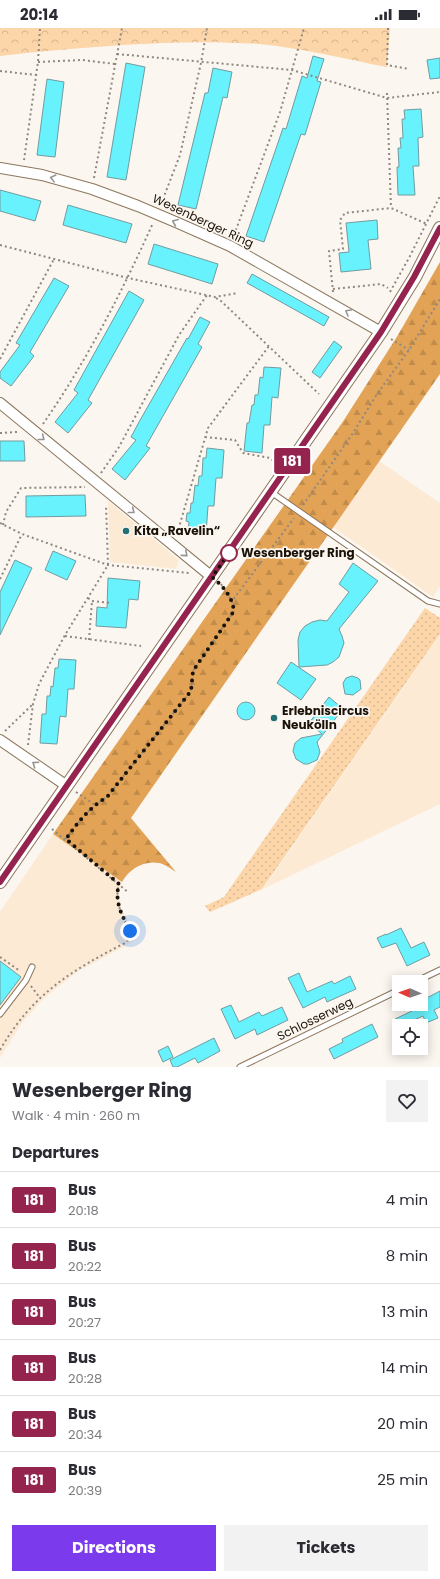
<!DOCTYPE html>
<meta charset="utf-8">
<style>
body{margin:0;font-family:Poppins,sans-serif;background:#f2f2f3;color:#2b2b33;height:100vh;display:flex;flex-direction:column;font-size:15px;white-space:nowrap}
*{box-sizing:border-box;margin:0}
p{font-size:13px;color:#7c7c81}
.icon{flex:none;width:22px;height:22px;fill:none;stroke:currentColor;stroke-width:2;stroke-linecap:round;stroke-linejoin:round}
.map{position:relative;height:1039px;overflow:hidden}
.drawer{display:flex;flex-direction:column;background:#fff;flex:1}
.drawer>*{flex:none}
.badge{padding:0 8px;border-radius:3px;font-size:14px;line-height:26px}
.needle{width:26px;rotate:272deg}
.buttons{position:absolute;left:392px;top:947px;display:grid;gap:8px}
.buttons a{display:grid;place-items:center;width:36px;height:36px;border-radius:0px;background:#fff;box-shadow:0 2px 10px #0003;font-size:20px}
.you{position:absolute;width:20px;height:20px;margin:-10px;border:3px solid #fff;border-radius:50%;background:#1a73e8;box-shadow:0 0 0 6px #1a73e833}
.map>.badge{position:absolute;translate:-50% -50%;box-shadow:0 0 0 2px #fff}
h2{padding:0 12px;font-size:15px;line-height:36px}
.round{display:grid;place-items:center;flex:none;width:42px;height:42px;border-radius:0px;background:#f2f2f3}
.overview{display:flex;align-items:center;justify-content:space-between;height:68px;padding:0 12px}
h1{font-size:19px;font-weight:700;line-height:30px}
.cta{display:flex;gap:8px;margin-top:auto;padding:8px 12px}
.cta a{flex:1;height:46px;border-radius:0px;background:#7c3aed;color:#fff;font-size:16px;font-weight:700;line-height:46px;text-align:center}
.cta a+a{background:#f2f2f3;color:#2b2b33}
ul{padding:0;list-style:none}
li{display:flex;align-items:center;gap:12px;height:56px;padding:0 12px;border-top:1px solid #e1e1e2}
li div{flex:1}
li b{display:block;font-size:15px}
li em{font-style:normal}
li .badge{min-width:44px;font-weight:700;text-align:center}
.status{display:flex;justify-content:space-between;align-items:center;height:28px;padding:0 20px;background:#fff;direction:ltr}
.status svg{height:11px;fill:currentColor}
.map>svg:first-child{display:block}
</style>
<div class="status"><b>20:14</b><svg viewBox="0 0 49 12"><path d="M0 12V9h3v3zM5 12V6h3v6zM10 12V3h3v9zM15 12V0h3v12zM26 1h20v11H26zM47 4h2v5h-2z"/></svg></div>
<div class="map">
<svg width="440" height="1039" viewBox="0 0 440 1039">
<defs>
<pattern id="grass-dots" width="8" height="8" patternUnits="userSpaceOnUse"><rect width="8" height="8" fill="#fcd5a9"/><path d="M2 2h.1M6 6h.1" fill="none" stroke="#d7b690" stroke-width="1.8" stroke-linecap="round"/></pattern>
<pattern id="forest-firs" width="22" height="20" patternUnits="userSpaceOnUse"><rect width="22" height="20" fill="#e2a356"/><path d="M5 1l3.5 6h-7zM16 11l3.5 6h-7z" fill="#c18b49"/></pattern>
<pattern id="park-crowns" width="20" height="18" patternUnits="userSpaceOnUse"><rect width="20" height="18" fill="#fcd5a9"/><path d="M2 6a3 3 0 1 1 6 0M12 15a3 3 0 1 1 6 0" fill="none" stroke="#d7b690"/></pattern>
</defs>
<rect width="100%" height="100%" fill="#fbf6f0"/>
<path fill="#fcead5" d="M379 433 440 475V558L433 569 333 499Z
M108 473 179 532 176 541 110 534Z
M440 607V776L263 861Z
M53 806 122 854 119 864 121 880 138 911 77 944 58 959 41 973 22 995 0 1030V884Z"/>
<path fill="url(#grass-dots)" d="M425 580 440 590V606L262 861 210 884 205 878 224 869Z"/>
<path fill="url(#forest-firs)" d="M440 234V346L131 790 176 844C171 841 165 836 159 835 144 832 129 841 122 854L53 806 344 392 398 307Z"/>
<path fill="url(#park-crowns)" d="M0 0H390L387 39C345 31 302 20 259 16 214 13 169 14 123 17 82 20 41 23 0 28Z"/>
<path fill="#68f2fd" stroke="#719c9f" d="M313 28 324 31 317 53 321 54 305 107 301 106 264 214 246 208 283 100 286 101 302 48 307 50Z
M440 30V50L430 51 427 32Z
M126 35 145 39 126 152 107 149Z
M213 40 232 44 227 70 223 69 196 181 178 177 205 65H208Z
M47 51 64 54 55 129 37 127Z
M421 81 423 109 418 110 419 138H413L415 167H398L397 139H399L398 120H401L400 110H403L402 91H405L404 82Z
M0 162 41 173 35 193 0 183Z
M68 177 132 196 126 215 63 197Z
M377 192 378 211 368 212 371 241 341 244 339 225 349 224 346 195Z
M154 216 218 236 212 256 148 236Z
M252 246 329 289 324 298 247 255Z
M54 250 69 258 30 324 34 328 11 358 0 350V344L20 317 16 315Z
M129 263 144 272 88 372 92 375 68 405 55 394 78 365 74 362Z
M200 289 210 294 198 316 202 319 146 418 150 420 125 452 112 441 136 412 131 409 139 394 187 310 188 311Z
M334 313 342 319 320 350 312 344Z
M264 339 281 340 278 370 272 369 270 397H264L262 425 244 423 247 395H249L252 377H254L255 367H258L260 349 263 350Z
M0 413H24L25 433H0Z
M207 420 224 422 222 450H216L214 478H208L206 506 188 504 189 494 186 493 187 485H190L191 475H193L195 457 198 458 199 448H202L203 430H206Z
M85 467 86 488 26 489V468Z
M53 523 76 533 67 552 45 542Z
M15 532 32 540 0 607V564Z
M353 535 378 553 339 601 342 608 344 615 339 629 333 634 327 637 299 639 298 612 300 604 305 598 312 594 320 592 327 593 349 564 339 556Z
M108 550 140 553 138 572 129 571 126 600 96 598 97 579 107 580Z
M59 631 76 632 74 661H68L66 689 60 688 57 716 40 715 42 686H46L47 668H50L51 658 53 659 55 640H58Z
M291 634 316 651 301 672 277 655Z
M352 648 358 650 360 652 361 661 353 667 345 666 343 655 346 650Z
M329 669 343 681 317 714 320 724 317 732 308 736H304L296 731 293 723 295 715 301 710 322 706 309 695Z
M237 683a9 9 0 1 1 18 0a9 9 0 1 1-18 0Z
M401 900 411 920 424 914 430 927 407 938 396 915 382 920 377 910 386 906V907Z
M0 933 21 949 0 977Z
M299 945 307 964 332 953 334 956 350 948 356 961 327 974 325 969 303 980 288 950Z
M440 963V979L434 982 438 990 426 995 423 988 398 999 395 991 412 983 410 978 415 976H421V973Z
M231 977 239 994 259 984 262 988 282 979 288 992 257 1007 255 1001 235 1011 221 981Z
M372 996 378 1009 334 1031 329 1021 343 1014 342 1011Z
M214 1010 220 1023 198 1035 195 1030 177 1039H173L170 1032Z
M168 1018 173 1029 163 1034 158 1023Z"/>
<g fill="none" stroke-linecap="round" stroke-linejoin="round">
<defs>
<path id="service" d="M271 464 428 573 440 576
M415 954 440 942
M0 986 26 952 32 939
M240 1039 399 962"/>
<path id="minor" d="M0 140 42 147 92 161 138 178 178 195 230 218 381 304
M0 375 212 549
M0 712 67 758"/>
<path id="tertiary" d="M0 854 381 304 415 249 440 200"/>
</defs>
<use href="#service" stroke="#8d775d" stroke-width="7"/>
<use href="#minor" stroke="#8d775d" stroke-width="12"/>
<use href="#tertiary" stroke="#8d775d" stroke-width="14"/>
<path stroke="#8f8880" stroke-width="2" stroke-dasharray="2 3" stroke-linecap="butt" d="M388 0 387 37 409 41
M117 26 292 42 387 70 440 64
M38 34 82 32 115 36
M0 43 36 47
M387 65 391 180
M24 132 38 34 40 0
M94 150 122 0
M161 176 180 127 201 35 207 0
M234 207 280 84 304 0
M0 217 128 250 215 269 238 265
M333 261 381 256 388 260
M333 264 329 223 343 221 340 192 345 185 391 180 427 196
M390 264 410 228 440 168
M216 270 221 273 319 366
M391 311 409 322
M0 331 54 231
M43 396C86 334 122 264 153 195
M0 405 17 404
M205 409 235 412 243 425 270 430 272 432
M101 445 119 419 179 307 207 267
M303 477 353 405 377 366 409 322 440 271
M0 495 22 506 108 537 189 545
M3 497 6 484 21 460 85 459
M177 506 208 400 269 318
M0 551 22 506
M221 556 232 573
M88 570 92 573 112 575
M65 608 141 618
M89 612 92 573
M5 703 32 677
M28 717 33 676 39 656 65 607 108 537 106 477
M76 764 95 777
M52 801 129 865
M66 811C79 793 88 781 107 769L191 663 193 643 234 583 232 573 294 490
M0 929 20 943
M31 958 40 970
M0 1022C32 966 72 942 127 914L130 903C122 888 114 873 119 856"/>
<use href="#service" stroke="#fff" stroke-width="5"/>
<use href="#minor" stroke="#fff" stroke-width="10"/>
<use href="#tertiary" stroke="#fff" stroke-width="12"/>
</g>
<defs><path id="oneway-chevron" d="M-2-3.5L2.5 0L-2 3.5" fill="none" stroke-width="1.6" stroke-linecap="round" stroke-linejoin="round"/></defs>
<g stroke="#989490">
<use href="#oneway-chevron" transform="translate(53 150) rotate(-166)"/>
<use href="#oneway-chevron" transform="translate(175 194) rotate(-157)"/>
<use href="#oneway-chevron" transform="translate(348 284) rotate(-150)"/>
<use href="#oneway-chevron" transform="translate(42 410) rotate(39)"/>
<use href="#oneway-chevron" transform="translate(132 483) rotate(39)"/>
<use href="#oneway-chevron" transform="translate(185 526) rotate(40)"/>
<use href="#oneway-chevron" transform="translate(35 736) rotate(-146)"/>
</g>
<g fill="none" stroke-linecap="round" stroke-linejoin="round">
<defs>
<path id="line" d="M0 854 381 304 414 249 440 200"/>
</defs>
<use href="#line" stroke="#fff" stroke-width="9"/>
<use href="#line" stroke="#94244d" stroke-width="6"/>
<path stroke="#1b1208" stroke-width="4" stroke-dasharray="0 7.2" d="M130 903C122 887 114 874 119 856L66 811C78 794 89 780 107 769L191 663 193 643 234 583C232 568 223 558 212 549L229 525"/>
</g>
<g fill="#246f75" stroke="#fbf6f0" stroke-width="1.5">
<circle cx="126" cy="503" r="4"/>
<circle cx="274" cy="690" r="4"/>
</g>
<circle fill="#fff" stroke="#94244d" stroke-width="2" cx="229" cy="525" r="8"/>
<g text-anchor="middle" stroke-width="3.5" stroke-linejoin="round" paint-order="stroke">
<g font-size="12" fill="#1b1208" stroke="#fbf6f0">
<text transform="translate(203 193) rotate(25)" y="4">Wesenberger Ring</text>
<text transform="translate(315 991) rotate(-26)" y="4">Schlosserweg</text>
</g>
<g font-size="12" font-weight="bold" fill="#1b1208" stroke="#fbf6f0" text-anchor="start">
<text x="134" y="507">Kita „Ravelin“</text>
<text x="282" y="687">Erlebniscircus<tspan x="282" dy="14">Neukölln</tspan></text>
</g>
<g font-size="12" font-weight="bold" fill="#1b1208" stroke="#fbf6f0" text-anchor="start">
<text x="241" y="529">Wesenberger Ring</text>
</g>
</g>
</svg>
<div class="buttons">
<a><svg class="needle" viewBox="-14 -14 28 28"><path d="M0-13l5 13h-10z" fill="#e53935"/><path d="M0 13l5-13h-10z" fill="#7c7c81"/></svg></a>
<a><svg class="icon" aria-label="locate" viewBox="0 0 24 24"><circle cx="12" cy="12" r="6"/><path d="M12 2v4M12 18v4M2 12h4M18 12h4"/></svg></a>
</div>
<div class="you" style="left:130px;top:903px"></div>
<b class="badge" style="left:292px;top:433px;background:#94244d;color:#fff">181</b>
</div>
<section class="drawer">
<div class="overview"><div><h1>Wesenberger Ring</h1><p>Walk · 4 min · 260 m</p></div><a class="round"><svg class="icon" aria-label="heart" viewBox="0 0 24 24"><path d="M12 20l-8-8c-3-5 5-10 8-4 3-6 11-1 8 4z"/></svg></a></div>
<h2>Departures</h2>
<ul>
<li><span class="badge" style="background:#94244d;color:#fff">181</span><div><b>Bus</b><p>20:18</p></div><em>4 min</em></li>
<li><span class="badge" style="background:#94244d;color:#fff">181</span><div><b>Bus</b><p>20:22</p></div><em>8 min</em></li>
<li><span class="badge" style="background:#94244d;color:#fff">181</span><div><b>Bus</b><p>20:27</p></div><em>13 min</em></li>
<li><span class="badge" style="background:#94244d;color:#fff">181</span><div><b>Bus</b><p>20:28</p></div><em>14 min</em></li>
<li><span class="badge" style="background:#94244d;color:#fff">181</span><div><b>Bus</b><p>20:34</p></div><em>20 min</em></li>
<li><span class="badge" style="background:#94244d;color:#fff">181</span><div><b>Bus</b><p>20:39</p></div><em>25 min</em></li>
</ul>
<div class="cta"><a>Directions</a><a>Tickets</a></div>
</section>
